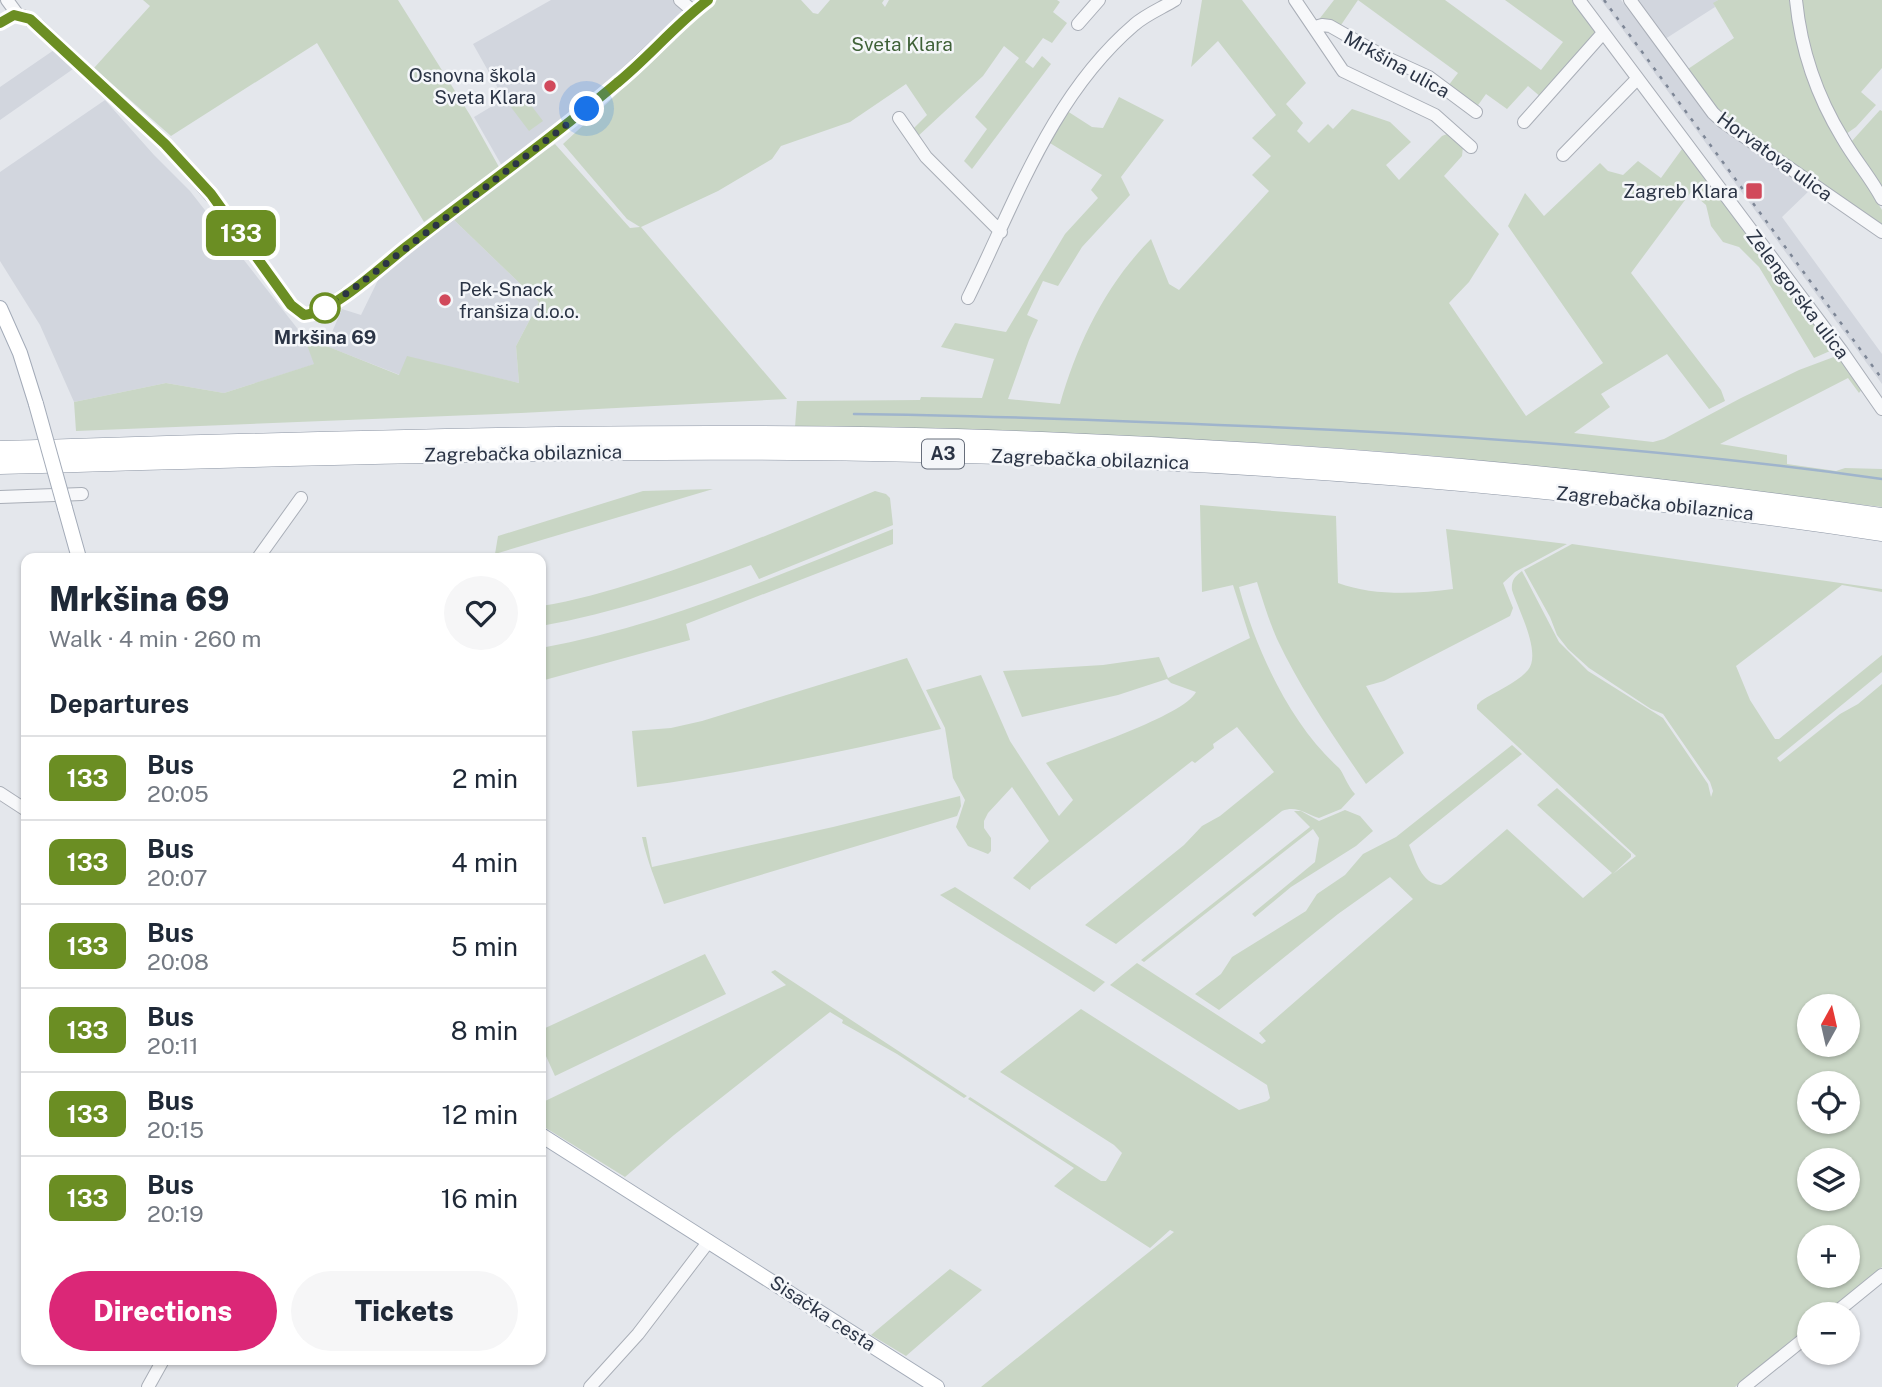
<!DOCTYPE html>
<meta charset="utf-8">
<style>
body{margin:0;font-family:"Public Sans",sans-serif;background:#f6f6f7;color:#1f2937;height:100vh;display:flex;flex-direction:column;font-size:26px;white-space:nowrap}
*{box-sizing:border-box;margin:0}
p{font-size:23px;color:#747a83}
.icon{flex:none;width:38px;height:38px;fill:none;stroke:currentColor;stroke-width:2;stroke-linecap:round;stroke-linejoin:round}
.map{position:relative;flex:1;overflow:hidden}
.drawer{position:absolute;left:21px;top:553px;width:525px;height:812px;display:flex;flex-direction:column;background:#fff;border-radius:14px;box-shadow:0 2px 5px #0004}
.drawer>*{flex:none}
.badge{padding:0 14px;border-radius:10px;font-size:24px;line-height:46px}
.needle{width:46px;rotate:8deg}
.controls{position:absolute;left:1797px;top:994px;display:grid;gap:14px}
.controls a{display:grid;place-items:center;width:63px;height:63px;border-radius:50%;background:#fff;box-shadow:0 2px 5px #0004;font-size:35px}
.you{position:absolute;width:35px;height:35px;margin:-18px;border:5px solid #fff;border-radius:50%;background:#1a73e8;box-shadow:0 0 0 10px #1a73e833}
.map>.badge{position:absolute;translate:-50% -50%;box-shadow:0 0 0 4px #fff}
h2{padding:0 28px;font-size:26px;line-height:63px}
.round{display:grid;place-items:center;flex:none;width:74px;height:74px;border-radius:37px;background:#f6f6f7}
.summary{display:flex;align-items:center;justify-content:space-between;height:119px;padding:0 28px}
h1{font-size:33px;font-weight:800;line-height:52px}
.button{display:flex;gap:14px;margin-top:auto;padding:14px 28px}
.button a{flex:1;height:80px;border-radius:42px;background:#db2777;color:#fff;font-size:28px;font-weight:800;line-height:80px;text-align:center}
.button a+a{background:#f6f6f7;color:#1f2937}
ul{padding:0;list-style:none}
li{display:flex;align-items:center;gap:21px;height:84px;padding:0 28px;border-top:2px solid #e0e1e3}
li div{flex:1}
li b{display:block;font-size:26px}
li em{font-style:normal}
li .badge{min-width:77px;font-weight:700;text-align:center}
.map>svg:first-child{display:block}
</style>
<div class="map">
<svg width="1882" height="1387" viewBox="0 0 1882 1387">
<rect width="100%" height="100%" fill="#e4e7ec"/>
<path fill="#d2d6de" d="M551 0H675L685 8 620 72 519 155 502 166 474 117 504 99 473 44Z
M1601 0H1621L1707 114 1811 189 1782 217 1882 354V384Z
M1632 0H1718L1714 3 1715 7 1662 41Z
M54 50 76 67 0 120V87Z
M105 100 154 155 190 191 304 337 315 364 224 393 166 383 74 402 40 325 0 261V172Z
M454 220 539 302 516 346 519 383 408 357 400 375 326 346 342 309 361 315 381 274Z"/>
<path fill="#c9d6c5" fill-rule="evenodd" d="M143 0H398L470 115 499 167 424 222 317 43 171 136 94 68 150 6Z
M717 0H801L813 13 818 14 830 0H884L882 3 885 7 889 0H1057L1060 2 1053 12 1067 23 1052 43 1043 38 1025 62 1033 68 1042 56 1051 64 972 169 964 161 987 129 975 117 1019 58 1004 46 983 76 916 138 911 131 927 115 906 84 850 122 781 146 772 159 718 191 641 227 787 399 521 413 76 431 74 402 166 383 224 393 314 364 304 337 399 375 407 356 519 383 516 346 539 302 454 220 521 166 555 144 630 228 640 227 627 219 563 144 675 40 674 36Z
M1202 0H1242L1306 83 1286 104 1303 123 1297 131 1309 143 1328 124 1333 129 1352 109 1390 122 1411 142 1386 165 1399 180 1442 136 1447 134 1463 147 1462 156 1444 176 1499 234 1469 282 1449 303 1526 416 1603 363 1508 226 1525 193 1544 216 1600 163 1608 171 1623 175 1638 161 1661 178 1682 149 1674 138 1675 136 1831 347 1830 351 1814 358 1759 267 1739 247 1723 242 1711 226 1706 205 1691 192 1631 273 1721 390 1725 401 1709 409 1667 354 1601 394 1610 407 1574 433 1653 442 1664 439 1741 398 1799 370 1839 355 1862 389 1859 393 1848 378 1720 444 1787 455V464L1836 471 1845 468 1882 469V507C1750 492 1617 474 1485 461 1256 438 1025 430 795 427L797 401 920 400 921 397 982 398 994 359 941 347 955 323 1006 332 1065 234 1098 198 1091 190 1102 175 1045 140 1064 109 1092 127 1103 128 1119 97 1164 120 1121 177 1130 195 1082 247 1058 286 1043 281 1027 315 1038 320 1029 340 1008 399 1060 404C1077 344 1106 284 1151 239L1169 284 1179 290 1269 191 1252 175 1271 156 1252 138 1276 115 1218 41 1191 67Z
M1334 0H1358L1339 28 1317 22Z
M1358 0H1445L1541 70 1563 42 1505 0H1577L1598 31 1542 98 1528 86 1507 109 1486 94 1476 108 1448 86 1458 73Z
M1718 0H1789L1804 71 1832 130 1882 210V230L1718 113 1685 71 1734 38 1713 3Z
M1801 0H1882V68L1861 92 1876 105 1856 127 1846 134 1842 130 1814 68Z
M521 92 543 121 529 131 507 102Z
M1880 110 1882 111V187L1851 142Z
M713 489 495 554 498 536 643 491Z
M875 491 886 494 890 498 893 525 759 579 751 565C683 590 613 613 541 626V606C574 601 608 591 640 581 720 556 797 523 875 491Z
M1200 505 1336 516 1338 583C1373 596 1417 594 1453 589L1446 529 1567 544 1515 572 1503 583 1513 608 1510 616 1384 681 1366 686 1404 753 1366 784C1334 737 1301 690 1277 639 1269 621 1263 601 1257 582L1239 587C1256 650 1290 724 1339 768 1343 772 1348 787 1355 794L1341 809 1319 818C1305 814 1297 805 1282 811L1116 944 1085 925 1184 845 1202 826 1220 816 1274 772 1237 727 1213 744 1214 748 1195 763 1192 761 1031 887 1030 890 1013 878 1049 841 1012 787 988 813 984 821V828L991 838V851L988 854 968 846 956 827 965 800 953 778 945 728 926 690 981 675 1010 741 1059 816 1073 800 1046 763C1075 751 1184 716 1196 692L1171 683 1167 679 1118 695 1022 717 1003 671 1103 665 1159 657 1168 678 1250 638 1233 585 1202 592Z
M893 529V544L686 624 690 640 541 681V648C664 625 777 576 893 529Z
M1572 544 1882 589V592L1842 585 1736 666 1750 700 1775 739H1779L1882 655V672L1777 758 1780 762 1840 714 1858 704 1882 684V1267L1824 1314H1810L1809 1326 1735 1387H981L1174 1232 1170 1230 1150 1248 1054 1186 1074 1168 968 1099 970 1097 1101 1181H1106L1122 1153 1114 1145 1000 1072 1005 1068 1081 1009 1239 1110 1267 1101 1270 1098 1267 1085 1110 985 1137 963 1262 1044 1266 1041 1259 1033 1413 899 1390 877 1338 914 1219 1010 1195 994 1221 974 1232 957 1306 911 1317 894 1345 875 1363 854 1396 837 1512 745 1522 754 1409 845C1416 860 1421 884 1441 885L1447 881 1507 829 1583 898 1612 873 1537 805 1557 788 1631 854V857L1613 874 1636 856 1477 709V705L1481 701C1496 691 1517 683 1528 670 1542 653 1518 609 1512 590 1511 581 1515 576 1522 571L1559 642 1588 671 1663 718 1708 784 1711 797 1713 791 1710 782 1663 714 1651 709 1589 668 1568 649 1557 635 1550 617 1524 570ZM1810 1006H1848V1045H1810ZM1810 1083H1848V1122H1810ZM1810 1160H1848V1199H1810ZM1810 1237H1848V1276H1810Z
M907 658 941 729C840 752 740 774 637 787L632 731 671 728 702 721Z
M960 796 961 806 957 816 664 904C656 881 647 861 642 837H646L652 867 833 827Z
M1345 810 1360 816 1373 831 1356 846 1291 887 1255 917 1252 914 1315 862 1319 838 1313 829 1144 962 1141 960 1310 827 1294 811H1301L1319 821Z
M955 887 1105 982 1094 992 940 895Z
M705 954 726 994 555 1076 541 1045V1030Z
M775 970 967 1096 964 1098 897 1054 842 1023 843 1020 830 1012 674 1135 625 1177 541 1125V1103L786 985 771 972Z
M950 1269 982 1290 906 1356 871 1335Z"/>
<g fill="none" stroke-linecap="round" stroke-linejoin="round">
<path stroke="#9fb4cc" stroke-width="2.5" d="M854 414C975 415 1097 420 1218 425 1440 433 1662 448 1882 479"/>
<defs>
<path id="minor" d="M7 0 18 15
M680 0 693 11
M1295 0 1343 71 1435 115 1471 147
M1579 0 1841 350 1882 409
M1630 0 1713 113 1723 122 1882 232
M1796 0C1801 51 1816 95 1843 139 1855 160 1871 178 1882 199
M0 23 14 15 23 16 39 26 165 144 226 213 291 305 299 312 308 315 329 306 353 289C434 225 518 165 597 100 636 68 668 30 708 0
M1078 24 1099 0
M1315 27 1322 25 1330 26 1383 56 1429 77 1476 112
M899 118 926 157 1001 232
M1524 122 1603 33
M1563 155 1637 79
M968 298C1015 203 1051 96 1134 25 1145 15 1162 8 1175 0
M0 497 82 494
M258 558 301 498
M0 793 26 810
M1834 1314 1882 1275
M148 1387 163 1360
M590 1387 638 1334 709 1241
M1744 1387 1810 1334"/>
<path id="major" d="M0 308 20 353 36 404
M65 508 79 558
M541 1135 937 1387"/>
<path id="highway" d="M0 450C347 440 695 427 1042 441 1323 452 1604 477 1882 517
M0 465C290 457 581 447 872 452 1209 457 1548 482 1882 532"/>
</defs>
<use href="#minor" stroke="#a9aeb7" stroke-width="14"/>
<use href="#major" stroke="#a3abb8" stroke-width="16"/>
<use href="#highway" stroke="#8b94a3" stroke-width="19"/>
<use href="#minor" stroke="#f7f8fa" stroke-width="12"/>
<use href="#major" stroke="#fff" stroke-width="14"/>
<use href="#highway" stroke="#fff" stroke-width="18"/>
<path stroke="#7d8696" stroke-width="2.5" stroke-dasharray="3.5 7" stroke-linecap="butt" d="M1604 0 1882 379"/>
<defs>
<path id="major-bridge" d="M36 404 65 508"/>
</defs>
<use href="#major-bridge" stroke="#a3abb8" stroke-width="16" stroke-linecap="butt"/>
<use href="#major-bridge" stroke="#fff" stroke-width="14"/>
</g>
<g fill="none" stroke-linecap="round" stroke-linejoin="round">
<defs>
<path id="line" d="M0 23 14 15 30 19 165 144 211 194 291 305 304 315C332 313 382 266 406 247 476 192 549 141 617 83 649 57 675 25 708 0"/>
</defs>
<use href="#line" stroke="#fff" stroke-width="16"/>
<use href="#line" stroke="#6b8e23" stroke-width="10"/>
<path stroke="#2b3445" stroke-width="7" stroke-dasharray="0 12.6" d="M325 308 353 289 587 109"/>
</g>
<g fill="#d1495b" stroke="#f4f6f9" stroke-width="2.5">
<circle cx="550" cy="86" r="7"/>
<rect x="1745" y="182" width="18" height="18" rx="3.5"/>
<circle cx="445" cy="300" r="7"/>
</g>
<circle fill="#fff" stroke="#6b8e23" stroke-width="3.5" cx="325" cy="308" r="14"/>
<g text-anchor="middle" stroke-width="5" stroke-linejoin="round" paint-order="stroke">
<rect fill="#f4f6f9" stroke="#676e7b" stroke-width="2" x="922" y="439.5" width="42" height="29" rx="5"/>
<g font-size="18" font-weight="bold" fill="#2b3445">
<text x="943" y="460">A3</text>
</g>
<g font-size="19" fill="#3f6138" stroke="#f4f6f9">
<text x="902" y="51">Sveta Klara</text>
</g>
<g font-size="19" fill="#2b3445" stroke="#f4f6f9">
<text transform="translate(1397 64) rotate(29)" y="7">Mrkšina ulica</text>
<text transform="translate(1775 156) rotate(36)" y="7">Horvatova ulica</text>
<text transform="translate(1798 294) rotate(53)" y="7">Zelengorska ulica</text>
<text transform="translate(523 453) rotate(-1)" y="7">Zagrebačka obilaznica</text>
<text transform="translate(1090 459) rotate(2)" y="7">Zagrebačka obilaznica</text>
<text transform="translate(1655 503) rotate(6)" y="7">Zagrebačka obilaznica</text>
<text transform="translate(823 1313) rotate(33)" y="7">Sisačka cesta</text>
</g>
<g font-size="19" fill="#2b3445" stroke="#f4f6f9" text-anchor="end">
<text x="536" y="82">Osnovna škola<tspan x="536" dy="22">Sveta Klara</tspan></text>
<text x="1738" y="198">Zagreb Klara</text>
<text x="459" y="296" text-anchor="start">Pek-Snack<tspan x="459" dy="22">franšiza d.o.o.</tspan></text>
</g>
<g font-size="19" font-weight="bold" fill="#2b3445" stroke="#f4f6f9">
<text x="325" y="344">Mrkšina 69</text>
</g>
</g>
</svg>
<div class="controls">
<a><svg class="needle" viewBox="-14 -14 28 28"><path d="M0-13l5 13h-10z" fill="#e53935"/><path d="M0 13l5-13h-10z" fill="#747a83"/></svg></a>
<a><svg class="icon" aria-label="locate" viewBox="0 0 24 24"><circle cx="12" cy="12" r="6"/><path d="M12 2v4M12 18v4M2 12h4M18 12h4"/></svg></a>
<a><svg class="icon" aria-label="layers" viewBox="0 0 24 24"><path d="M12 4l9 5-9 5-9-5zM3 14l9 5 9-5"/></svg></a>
<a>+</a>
<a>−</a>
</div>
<div class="you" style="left:587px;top:109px"></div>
<b class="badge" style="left:241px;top:233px;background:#6b8e23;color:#fff">133</b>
<section class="drawer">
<div class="summary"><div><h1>Mrkšina 69</h1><p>Walk · 4 min · 260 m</p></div><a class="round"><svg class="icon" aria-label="heart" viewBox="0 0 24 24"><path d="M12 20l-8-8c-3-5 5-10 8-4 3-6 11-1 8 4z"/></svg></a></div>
<h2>Departures</h2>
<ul>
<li><span class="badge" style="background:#6b8e23;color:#fff">133</span><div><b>Bus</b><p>20:05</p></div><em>2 min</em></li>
<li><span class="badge" style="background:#6b8e23;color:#fff">133</span><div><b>Bus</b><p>20:07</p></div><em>4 min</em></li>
<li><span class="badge" style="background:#6b8e23;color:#fff">133</span><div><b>Bus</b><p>20:08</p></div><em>5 min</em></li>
<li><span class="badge" style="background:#6b8e23;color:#fff">133</span><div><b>Bus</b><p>20:11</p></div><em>8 min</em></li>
<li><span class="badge" style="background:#6b8e23;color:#fff">133</span><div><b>Bus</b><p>20:15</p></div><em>12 min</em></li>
<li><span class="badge" style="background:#6b8e23;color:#fff">133</span><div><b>Bus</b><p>20:19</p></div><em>16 min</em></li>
</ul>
<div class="button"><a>Directions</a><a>Tickets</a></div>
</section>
</div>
